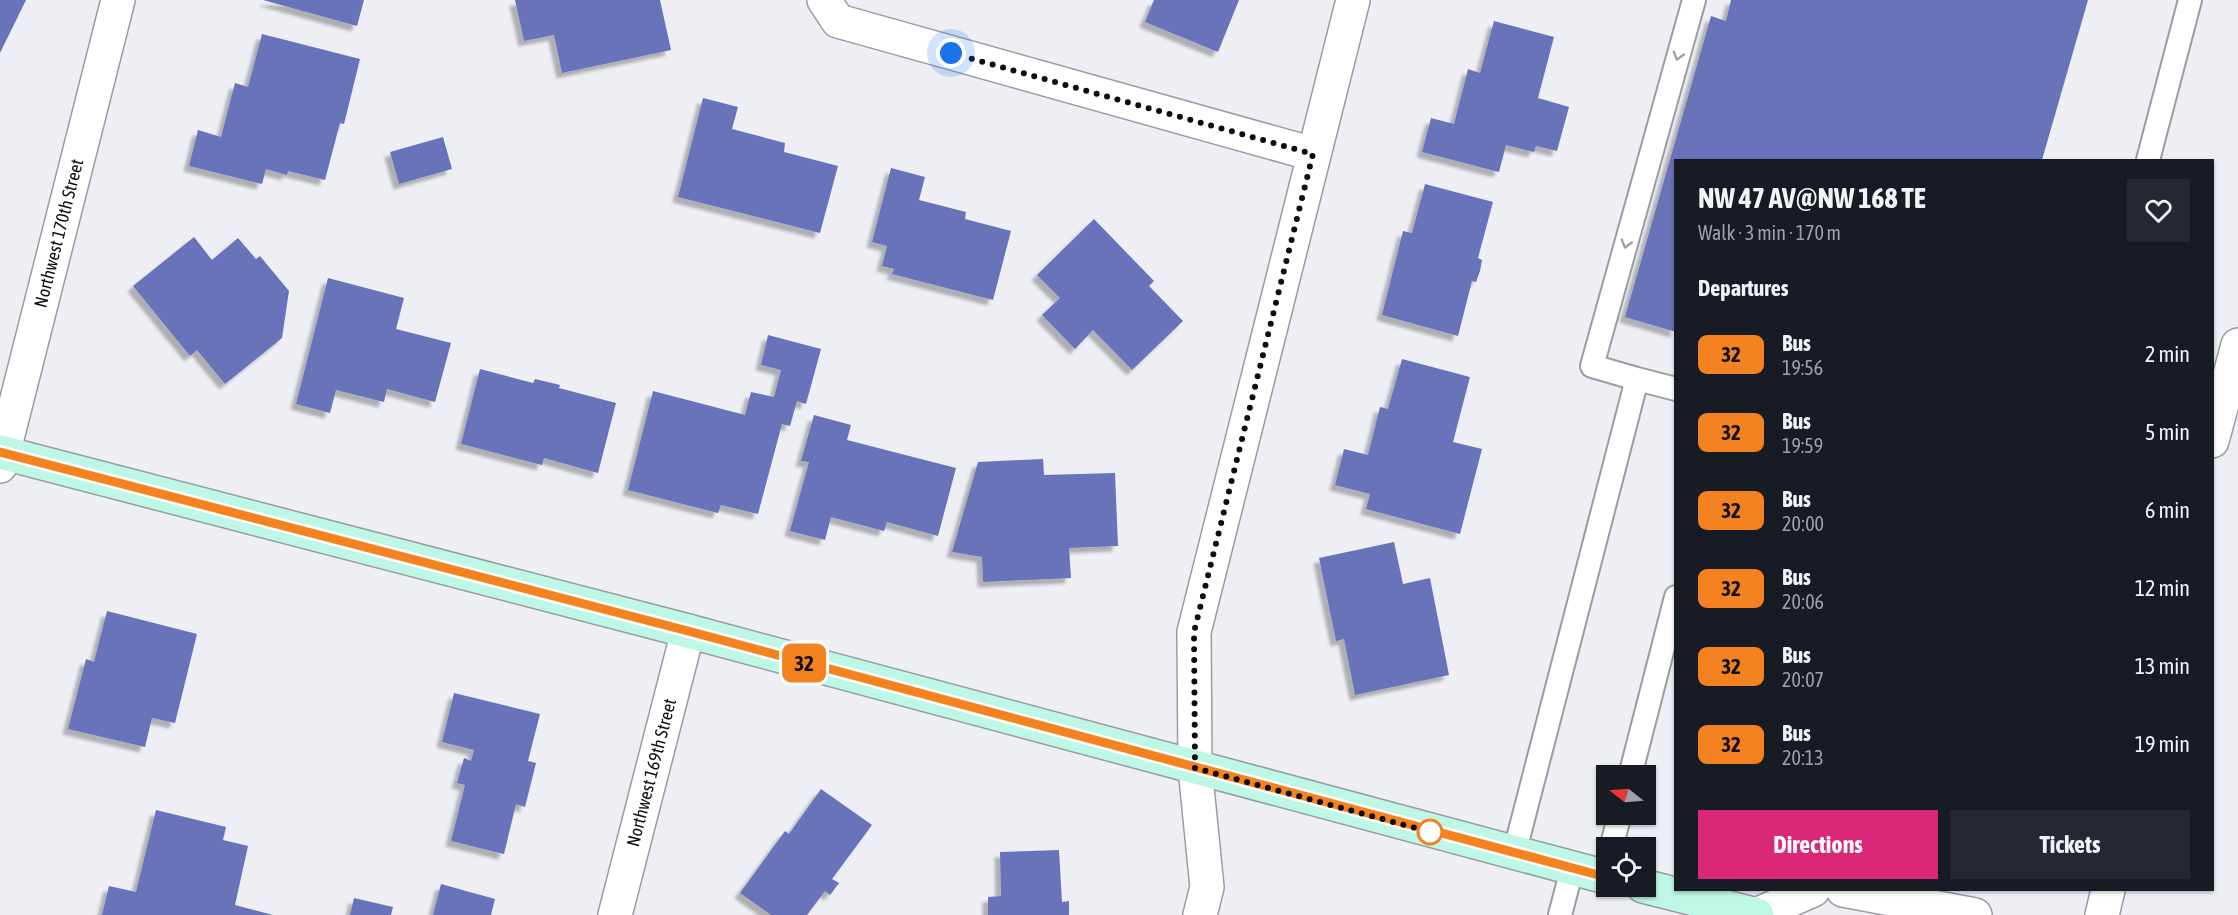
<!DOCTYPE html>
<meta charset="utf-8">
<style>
body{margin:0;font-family:"Asap Condensed",sans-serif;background:#242831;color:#f1f3f6;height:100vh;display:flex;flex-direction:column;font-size:22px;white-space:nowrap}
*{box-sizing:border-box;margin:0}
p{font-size:20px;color:#9ea1a6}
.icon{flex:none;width:33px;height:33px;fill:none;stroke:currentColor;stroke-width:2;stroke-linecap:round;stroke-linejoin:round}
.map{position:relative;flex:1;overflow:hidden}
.side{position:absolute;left:1674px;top:159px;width:540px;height:732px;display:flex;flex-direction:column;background:#171b24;border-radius:0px;box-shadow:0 2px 4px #0004}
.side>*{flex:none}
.badge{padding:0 12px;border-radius:9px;font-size:21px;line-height:39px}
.needle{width:39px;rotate:287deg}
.fabs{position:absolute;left:1596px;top:765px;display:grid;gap:12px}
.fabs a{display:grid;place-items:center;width:60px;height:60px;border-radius:0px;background:#171b24;box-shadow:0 2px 4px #0004;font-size:30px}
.you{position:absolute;width:30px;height:30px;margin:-15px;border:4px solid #fff;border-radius:50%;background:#1a73e8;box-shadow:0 0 0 9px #1a73e833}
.map>.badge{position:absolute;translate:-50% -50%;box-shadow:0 0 0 3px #fff}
h2{padding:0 24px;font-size:22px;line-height:54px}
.round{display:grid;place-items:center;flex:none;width:63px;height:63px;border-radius:0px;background:#242831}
.head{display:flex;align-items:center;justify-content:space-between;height:102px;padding:0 24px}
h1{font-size:28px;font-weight:700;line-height:45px}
.cta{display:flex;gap:12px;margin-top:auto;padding:12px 24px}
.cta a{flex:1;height:69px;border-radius:0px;background:#db2777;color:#fff;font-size:24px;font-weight:700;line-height:69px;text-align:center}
.cta a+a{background:#242831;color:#f1f3f6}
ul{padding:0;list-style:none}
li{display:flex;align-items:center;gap:18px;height:78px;padding:0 24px}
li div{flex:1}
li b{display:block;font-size:22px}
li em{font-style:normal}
li .badge{min-width:66px;font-weight:700;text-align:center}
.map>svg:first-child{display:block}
</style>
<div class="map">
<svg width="2238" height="915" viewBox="0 0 2238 915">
<defs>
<filter id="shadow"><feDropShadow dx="-5.5" dy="5.5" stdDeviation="1.5" flood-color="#0004"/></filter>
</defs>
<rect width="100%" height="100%" fill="#edeff5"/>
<path fill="#6773b9" filter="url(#shadow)" d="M0 0H26L0 53Z
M263 0H364L357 26Z
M515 0H660L671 50 562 73 554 35 524 41Z
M1154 0H1239L1218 52 1145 22Z
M1731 0H2088L2042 160H1676V332L1625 317 1711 16 1726 21Z
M1494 21 1554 37 1538 98 1569 107 1557 151 1536 146 1534 152 1506 145 1499 172 1422 152 1431 118 1454 124 1468 69 1480 73Z
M262 34 360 59 344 124 340 123 325 180 288 171 287 175 266 169 262 184 189 166 198 130 221 137 235 83 248 87Z
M703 98 738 107 732 129 785 143 784 152 838 166 820 233 678 197Z
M443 137 452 169 399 184 390 152Z
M891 168 925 177 919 200 966 212 965 219 1011 231 993 300 892 274 894 269 882 266 887 246 872 242Z
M1425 184 1493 202 1478 258 1482 260 1480 271 1476 282 1472 281 1458 336 1382 315 1403 231 1412 233Z
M1094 219 1154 281 1149 286 1183 321 1132 370 1093 330 1075 349 1042 315 1060 298 1037 275Z
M194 237 212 260 238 238 256 259 260 256 289 291 282 338 225 384 197 350 190 356 133 286Z
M328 278 404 298 396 329 451 343 435 402 387 389 384 402 336 390 330 413 296 404Z
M768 335 821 349 806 404 797 401 790 426 782 424 758 514 721 505 718 513 628 490 653 391 745 415 751 392 774 397 781 370 761 365Z
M1402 359 1470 377 1453 442 1482 449 1460 534 1366 509 1370 494 1335 485 1344 449 1368 455 1380 407 1388 409Z
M480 369 533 383 535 379 560 385 559 388 616 403 598 473 544 458 542 465 461 444Z
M814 415 851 425 847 440 956 468 938 536 887 522 884 531 831 517 825 540 790 531 809 462 801 461Z
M1043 459 1044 475 1115 473 1118 546 1069 548 1071 578 983 582 982 557 952 552 978 462Z
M1394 542 1403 584 1430 578 1449 675 1355 695 1344 639 1336 641 1319 558Z
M107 611 197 634 175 723 152 718 145 747 68 729 86 659 94 662Z
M454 693 540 714 528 761 536 763 525 807 516 804 504 854 451 841 465 785 457 783 464 758 471 761 474 750 442 742Z
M821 789 872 825 832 879 839 883 830 895 825 891 807 915H771L740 893 785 831 789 834Z
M156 810 226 827 223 840 248 846 235 905 273 915H102L109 886 136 892Z
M1059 850 1062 902 1069 901V915H988V897L1001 896 1000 852Z
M441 884 495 899 491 915H433Z
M354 898 393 907 391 915H350Z"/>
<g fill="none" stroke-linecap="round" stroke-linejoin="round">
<defs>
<path id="service" d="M2148 160 2190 0
M1637 379 1592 366 1694 0
M1630 776 1676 597
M1611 848 1620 814
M1514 854 1637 379 1676 389
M1560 915 1572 869"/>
<g id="minor">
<path d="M824 0 838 21 1313 154"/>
<path id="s1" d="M0 466 118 0"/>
<path id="s2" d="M615 915 688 631"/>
<path d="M1200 915 1207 887 1195 768 1194 632 1353 0"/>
</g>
<path id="tertiary" d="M2212 441 2238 345
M1843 890 1975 915
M1756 915 1813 890
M2102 915 2108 890"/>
<path id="secondary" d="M0 452 688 631 1606 877
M1643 886 1757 915"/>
</defs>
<use href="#service" stroke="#9a9ca2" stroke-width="26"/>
<use href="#minor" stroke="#9a9ca2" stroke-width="36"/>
<use href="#tertiary" stroke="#9a9ca2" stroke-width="36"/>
<use href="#secondary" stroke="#9a9ca2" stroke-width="36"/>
<use href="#service" stroke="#fff" stroke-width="22"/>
<use href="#minor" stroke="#fff" stroke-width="33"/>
<use href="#tertiary" stroke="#fff" stroke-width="33"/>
<use href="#secondary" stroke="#bef7e5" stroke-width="33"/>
</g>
<defs><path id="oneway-chevron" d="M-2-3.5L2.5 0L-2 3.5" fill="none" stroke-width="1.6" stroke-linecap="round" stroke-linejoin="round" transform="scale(1.5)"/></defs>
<g stroke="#9e9e9f">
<use href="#oneway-chevron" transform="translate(1678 56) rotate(106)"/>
<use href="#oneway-chevron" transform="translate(1626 244) rotate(106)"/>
</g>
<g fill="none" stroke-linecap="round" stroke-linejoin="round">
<defs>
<path id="line" d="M0 452 688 631 1606 877"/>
</defs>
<use href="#line" stroke="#fff" stroke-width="14"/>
<use href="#line" stroke="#f58220" stroke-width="9"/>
<path stroke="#0c0d0f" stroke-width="6" stroke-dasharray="0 10.8" d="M951 53 1313 154 1194 632 1195 768 1430 832"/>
</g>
<circle fill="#fff" stroke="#f58220" stroke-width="3" cx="1430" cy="832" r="12"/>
<g text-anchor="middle" stroke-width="6" stroke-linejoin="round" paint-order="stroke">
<g font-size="18" fill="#0c0d0f" stroke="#edeff5">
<text dy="6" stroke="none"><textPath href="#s1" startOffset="240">Northwest 170th Street</textPath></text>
<text dy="6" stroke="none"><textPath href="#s2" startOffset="147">Northwest 169th Street</textPath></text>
</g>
</g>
</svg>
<div class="fabs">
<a><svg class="needle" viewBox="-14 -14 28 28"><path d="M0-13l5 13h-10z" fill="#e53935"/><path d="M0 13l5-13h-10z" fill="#9ea1a6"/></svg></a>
<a><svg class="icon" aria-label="locate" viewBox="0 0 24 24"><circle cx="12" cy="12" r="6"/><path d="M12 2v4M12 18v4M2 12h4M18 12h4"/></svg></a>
</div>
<div class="you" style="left:951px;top:53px"></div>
<b class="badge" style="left:804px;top:663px;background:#f58220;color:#111">32</b>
<section class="side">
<div class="head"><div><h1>NW 47 AV@NW 168 TE</h1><p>Walk · 3 min · 170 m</p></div><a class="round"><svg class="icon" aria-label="heart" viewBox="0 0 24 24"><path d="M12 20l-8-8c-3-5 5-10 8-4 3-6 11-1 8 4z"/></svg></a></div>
<h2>Departures</h2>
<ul>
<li><span class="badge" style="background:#f58220;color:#111">32</span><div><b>Bus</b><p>19:56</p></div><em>2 min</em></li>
<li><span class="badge" style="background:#f58220;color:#111">32</span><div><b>Bus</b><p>19:59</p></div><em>5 min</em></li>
<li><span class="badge" style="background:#f58220;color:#111">32</span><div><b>Bus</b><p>20:00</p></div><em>6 min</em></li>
<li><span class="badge" style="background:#f58220;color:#111">32</span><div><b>Bus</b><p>20:06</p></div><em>12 min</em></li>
<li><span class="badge" style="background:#f58220;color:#111">32</span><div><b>Bus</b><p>20:07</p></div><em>13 min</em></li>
<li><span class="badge" style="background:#f58220;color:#111">32</span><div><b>Bus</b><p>20:13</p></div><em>19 min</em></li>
</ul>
<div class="cta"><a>Directions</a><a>Tickets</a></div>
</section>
</div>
